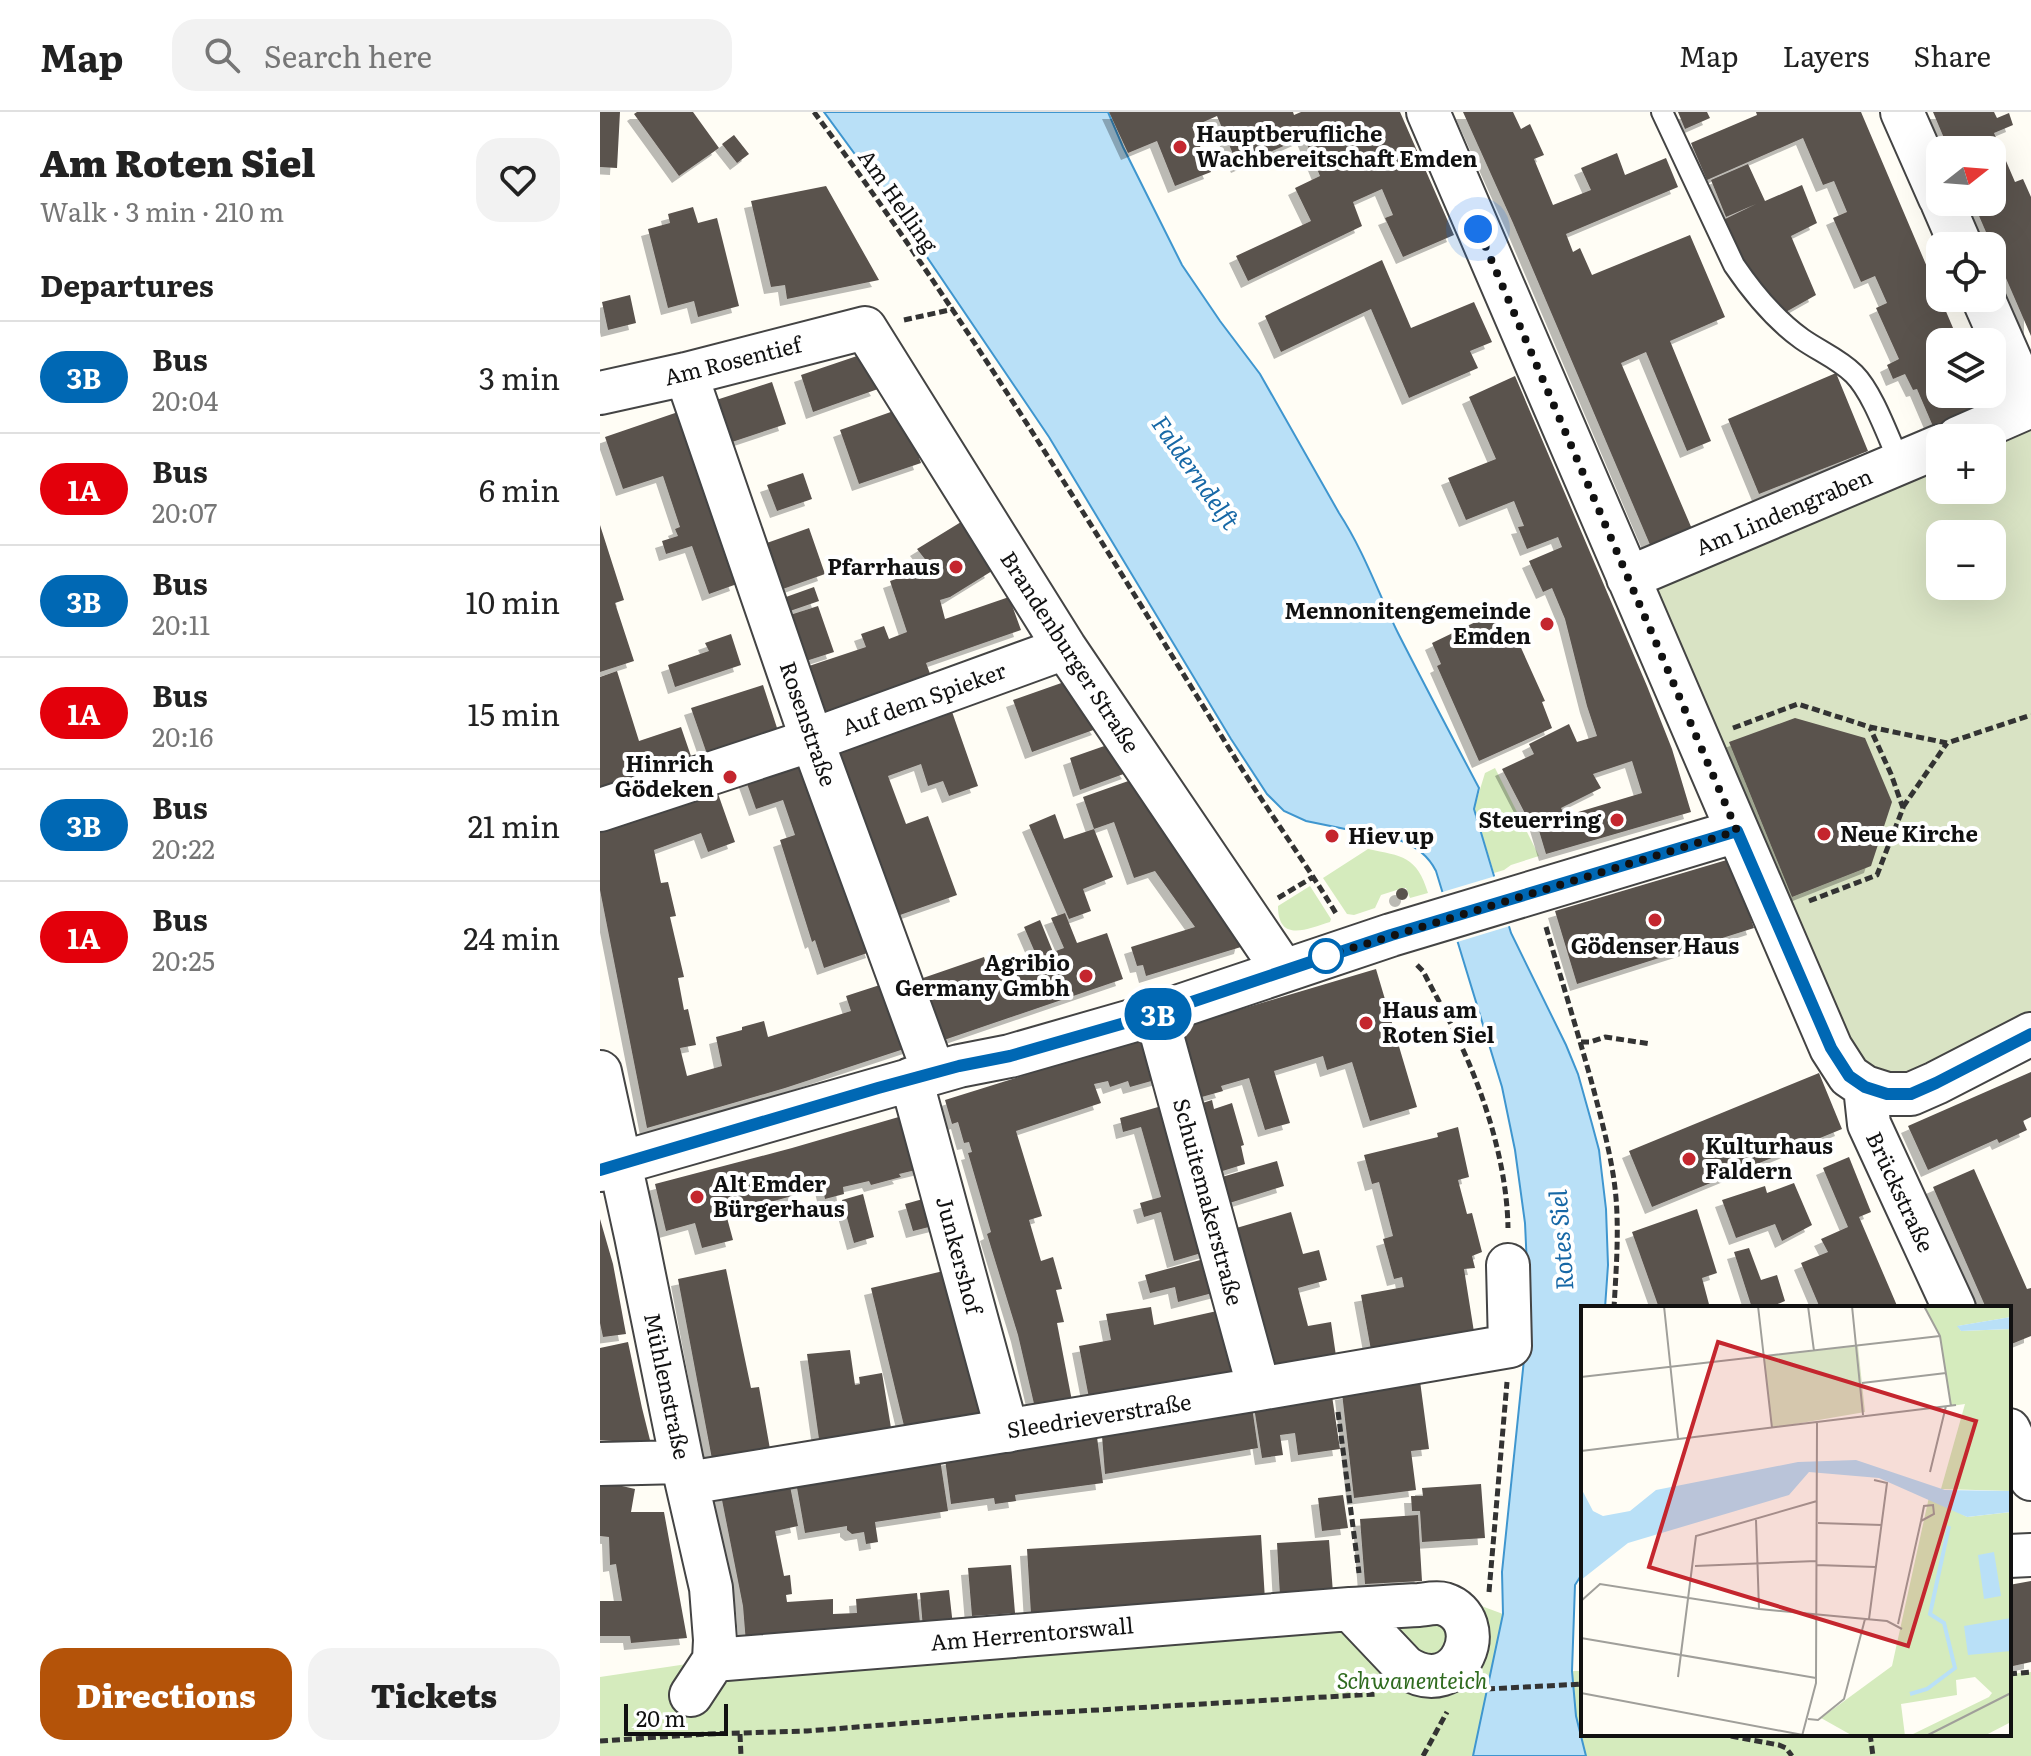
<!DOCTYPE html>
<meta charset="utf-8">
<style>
body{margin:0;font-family:Literata,serif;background:#f2f2f2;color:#222;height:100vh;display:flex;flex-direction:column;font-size:30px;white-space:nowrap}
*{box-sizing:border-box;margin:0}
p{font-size:26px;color:#767676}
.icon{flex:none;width:44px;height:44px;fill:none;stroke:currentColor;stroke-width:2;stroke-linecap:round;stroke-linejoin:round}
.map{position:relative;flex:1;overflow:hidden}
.panel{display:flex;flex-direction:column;background:#fff;width:600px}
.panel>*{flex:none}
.badge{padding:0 16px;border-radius:26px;font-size:28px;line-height:52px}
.needle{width:52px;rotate:73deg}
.buttons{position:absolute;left:1326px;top:24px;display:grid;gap:16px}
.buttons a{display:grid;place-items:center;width:80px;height:80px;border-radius:16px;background:#fff;box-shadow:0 8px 32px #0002;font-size:40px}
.scale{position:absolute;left:24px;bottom:20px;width:104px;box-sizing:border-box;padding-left:8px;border:4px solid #111;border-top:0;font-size:22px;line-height:28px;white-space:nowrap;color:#111;-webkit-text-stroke:6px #fff;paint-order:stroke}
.you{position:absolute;width:40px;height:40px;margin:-20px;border:6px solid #fff;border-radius:50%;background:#1a73e8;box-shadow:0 0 0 12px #1a73e833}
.map>.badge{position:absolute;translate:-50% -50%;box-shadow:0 0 0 4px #fff}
h2{padding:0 40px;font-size:30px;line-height:72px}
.round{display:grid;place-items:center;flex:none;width:84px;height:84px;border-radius:24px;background:#f2f2f2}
.summary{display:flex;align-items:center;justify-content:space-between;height:136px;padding:0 40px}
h1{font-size:38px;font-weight:800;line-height:60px}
.primary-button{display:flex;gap:16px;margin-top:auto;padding:16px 40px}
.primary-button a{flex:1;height:92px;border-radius:24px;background:#b45309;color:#fff;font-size:32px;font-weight:800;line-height:92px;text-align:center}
.primary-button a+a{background:#f2f2f2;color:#222}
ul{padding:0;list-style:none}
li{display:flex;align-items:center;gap:24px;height:112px;padding:0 40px;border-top:2px solid #e0e0e0}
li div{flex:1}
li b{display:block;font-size:30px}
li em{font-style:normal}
li .badge{min-width:88px;font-weight:700;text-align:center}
header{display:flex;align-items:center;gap:48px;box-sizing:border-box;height:112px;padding:0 40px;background:#fff;border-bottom:2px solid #e0e0e0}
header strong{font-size:38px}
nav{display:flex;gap:44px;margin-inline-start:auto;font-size:28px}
.search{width:560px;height:72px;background:#f2f2f2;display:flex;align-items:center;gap:20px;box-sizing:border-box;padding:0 28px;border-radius:24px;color:#767676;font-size:30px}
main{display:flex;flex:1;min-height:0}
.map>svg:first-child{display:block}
</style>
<header>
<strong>Map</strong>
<div class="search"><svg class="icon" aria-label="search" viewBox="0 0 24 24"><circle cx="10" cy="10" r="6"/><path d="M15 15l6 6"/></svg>Search here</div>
<nav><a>Map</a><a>Layers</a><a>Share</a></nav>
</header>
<main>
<section class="panel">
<div class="summary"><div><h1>Am Roten Siel</h1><p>Walk · 3 min · 210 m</p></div><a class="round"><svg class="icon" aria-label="heart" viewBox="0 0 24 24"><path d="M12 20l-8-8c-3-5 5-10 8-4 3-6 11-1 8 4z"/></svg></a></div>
<h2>Departures</h2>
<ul>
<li><span class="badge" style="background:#0068b4;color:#fff">3B</span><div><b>Bus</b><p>20:04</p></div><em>3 min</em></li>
<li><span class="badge" style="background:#e3000b;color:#fff">1A</span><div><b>Bus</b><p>20:07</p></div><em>6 min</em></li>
<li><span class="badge" style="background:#0068b4;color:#fff">3B</span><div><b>Bus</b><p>20:11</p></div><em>10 min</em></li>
<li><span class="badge" style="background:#e3000b;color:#fff">1A</span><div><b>Bus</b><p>20:16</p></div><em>15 min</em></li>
<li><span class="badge" style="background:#0068b4;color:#fff">3B</span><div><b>Bus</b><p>20:22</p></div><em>21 min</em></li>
<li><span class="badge" style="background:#e3000b;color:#fff">1A</span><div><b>Bus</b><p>20:25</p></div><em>24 min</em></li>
</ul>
<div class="primary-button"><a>Directions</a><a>Tickets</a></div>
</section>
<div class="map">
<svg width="1431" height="1644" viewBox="0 0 1431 1644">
<defs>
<filter id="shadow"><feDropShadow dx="-7" dy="7" stdDeviation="0" flood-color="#0004"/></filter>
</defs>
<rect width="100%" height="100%" fill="#fffdf5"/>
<path fill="#d5ebbd" d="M895 656 939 744 911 753 904 758 894 761 874 697 885 661Z
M768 737C802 744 817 744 828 781L810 786 806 776H803L781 783 775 796 754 803 747 802 723 766Z
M710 774 731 807 730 810C707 817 678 831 678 794Z
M876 1492 903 1502 873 1644H0V1565L114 1548Z
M972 1559H983V1622H1409V1562L1431 1560V1644H986L976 1604Z"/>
<path fill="#d9e3c4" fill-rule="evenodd" d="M1431 294V922L1265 975 1028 466 1340 334V378H1392V326ZM1340 422H1392V474H1340Z"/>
<path fill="#b9e0f7" stroke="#3f96cf" stroke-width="2" d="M224 0H508L523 35 582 153 620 209 660 262 739 401C765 441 778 481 799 523 825 574 852 625 879 676L874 697 911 821 966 933 978 962 992 1012 999 1038 1006 1097 1008 1153 1005 1196H983V1451L982 1462 975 1473 972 1559 976 1604 986 1644H873L903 1502 902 1460 926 1228 928 1177 925 1111 915 1038 902 975 836 759C828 743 816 734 799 728L706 709 684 699 667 682 631 627 449 325 287 86Z"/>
<path fill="#fffdf5" d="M899 763 913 813 854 831 839 781Z"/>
<path fill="#5a524d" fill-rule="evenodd" filter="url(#shadow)" d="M0 0H20L17 56 0 55Z
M37 0H93L119 36 79 64 34 2Z
M509 0H693L694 3 701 0H800L854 123 803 145 785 106 793 103 782 77 753 90 762 114 648 169 636 144 711 109 695 76 720 64 704 25 638 54 617 4 592 15 611 60 575 74 557 29 528 41Z
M863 0H913L921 17 930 12 944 43 934 47 953 93 991 78 981 56 1017 41 1025 63 1066 46 1078 75 966 122 973 140 980 136 992 163 1090 123 1125 205 1070 229 1111 329 1087 339 1046 240 1021 251 1092 417 1051 435 913 111Z
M1078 0H1107L1110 6 1085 17Z
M1156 0H1261L1359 230H1340V282H1381L1387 296 1335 319 1317 277 1313 278 1305 262 1293 267 1287 253 1299 247 1276 196 1287 191 1275 164 1261 170 1233 106 1247 100 1234 69 1223 73 1203 26 1107 68 1091 31 1157 3Z
M1333 0H1394L1397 6 1409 1 1413 13 1394 21 1415 70 1423 67 1431 85V224L1373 90H1392V38H1349Z
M134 23 149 42 137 51 122 32Z
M1148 52 1165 89 1202 73 1217 111 1191 124 1216 183 1184 201 1157 174 1140 147 1123 108 1156 92 1126 105 1111 68Z
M226 74 279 168 187 187 185 173 171 175 151 89Z
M93 95 98 111 117 106 139 194 98 205 94 189 68 196 48 117 70 111 68 102Z
M782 148 811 216 874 190 892 230 870 239 878 256 809 286 771 197 681 240 665 204Z
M30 183 36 211 8 218 2 190Z
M257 244 278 277 213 300 201 263Z
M1236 261 1268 339 1159 382 1128 307Z
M915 264 1047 574 1072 637 1091 700 946 742 937 712 931 713 902 657 934 642 929 632 969 612 977 630 997 624 987 594 965 507 952 476 943 480 929 449 962 435 958 425 927 437 918 415 924 414 914 389 866 408 848 366 896 347 869 285ZM1032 649 1042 681 965 704 961 696 1001 676 993 662Z
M172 270 186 312 129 331 113 289Z
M302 296 321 351 259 372 240 318Z
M78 300 137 472 109 482 92 434 66 442 62 429 78 424 75 417 80 415 63 364 23 377 5 325Z
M203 361 212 387 177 399 167 373Z
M361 410 392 459 350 485 340 488 345 507 409 485 421 518 326 551 332 567 223 604 206 555 266 535 261 522 284 514 289 527 307 520 290 469 311 462 328 451 317 437Z
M0 413 24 488 15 491 34 549 0 560Z
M209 416 225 462 180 478 164 432Z
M214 475 219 489 190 499 186 485Z
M218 494 234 540 206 549 190 503Z
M892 502 901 523 913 518 945 589 942 590 952 616 879 649 837 554 841 552 832 531Z
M131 522 141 553 75 575 68 553 109 539 105 531Z
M17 559 39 629 81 615 93 650 0 681V565Z
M467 569 499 616 432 640 413 588Z
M163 573 179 622 108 645 91 596Z
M350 594 378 674 349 684 343 669 328 674 321 652 288 664 306 712 328 704 357 783 300 803 235 635Z
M1195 606 1265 626 1292 690 1271 754 1192 785 1129 630Z
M510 632 529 660 480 678 470 646Z
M206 644 273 839 224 856 215 828 212 830 180 728 195 723 183 688 156 697 145 666Z
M534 667 643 827 641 835 546 864 543 853 537 854 531 835 595 815 555 759 534 766 514 710 494 717 483 685Z
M116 676 135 730 108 740 101 721 54 738 61 771 68 770 76 804 70 805 84 865 78 866 84 898 88 897 96 933 80 936 87 964 122 954 116 925 142 918V915L164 909 168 925 251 899 246 884 289 870 310 935 185 976 47 1016 0 778V714Z
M455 702 464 727 494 717 513 765 483 777 491 799 469 807 429 713Z
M1130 747 1154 816 977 872 955 799Z
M796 782a6 6 0 1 1 12 0a6 6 0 1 1-12 0Z
M465 801 477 831 507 821 523 867 344 928 323 866 384 845 389 862 437 845 424 815 440 808 453 840 464 836 451 806Z
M776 857 817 995 770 1009 752 950 727 958 723 944 674 959 690 1011 665 1018 649 966 621 974 623 979 591 988 570 918Z
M550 924 562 966 530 975 528 969 510 975 508 969 494 972 501 991 416 1019 442 1104 429 1108 441 1149 453 1145 462 1177 456 1178 464 1210 457 1211 472 1289 435 1296 418 1223 387 1122 391 1120 368 1041 372 1040 369 1030 364 1031 358 1010 352 1012 345 988Z
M1431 960V1005L1423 1009 1427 1018 1399 1031 1397 1027 1328 1058 1308 1014Z
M1219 961 1242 1017 1052 1095 1029 1039Z
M612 988 614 997 632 991 644 1033 641 1034 645 1052 613 1062 593 994Z
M572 991 615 1137 574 1149 561 1100 544 1105 540 1091 561 1085 541 1015 523 1020 520 1006Z
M309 1002 324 1056 299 1062 301 1065 271 1073 269 1069 243 1075 244 1082 225 1087 221 1069 201 1074 203 1081 126 1102 133 1128 102 1136 95 1111 66 1119 55 1072 192 1036Z
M858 1015 869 1065 858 1068 867 1102 872 1101 882 1140 872 1144 875 1156 864 1157 874 1220 771 1238 761 1183 804 1175 802 1165 794 1167 783 1127 793 1124 779 1070 772 1072 764 1043 838 1025 837 1021Z
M1249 1045 1271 1100 1259 1105 1298 1196H1220L1201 1151 1228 1140 1221 1127 1248 1115 1223 1056Z
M677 1049 684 1074 623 1093 615 1067Z
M1374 1057 1427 1177 1431 1176V1224L1409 1233V1196H1386L1333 1075Z
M1194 1071 1212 1113 1182 1129 1175 1112 1136 1126 1122 1088 1165 1074 1167 1081Z
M263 1082 274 1125 254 1131 242 1088Z
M330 1085 337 1113 313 1119 305 1092Z
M1097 1097 1117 1161 1102 1166 1110 1196H1059L1032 1120Z
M691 1100 703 1142 719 1138 727 1168 698 1176 708 1214 731 1210 736 1244 671 1256 633 1117Z
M0 1107 13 1152 26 1222 3 1225 0 1211Z
M1149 1136 1161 1168 1177 1163 1185 1189 1168 1196H1152L1134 1140Z
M615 1144 624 1178 578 1190 575 1175 550 1181 545 1163Z
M126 1157 151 1276 159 1275 170 1337 112 1347 78 1167Z
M352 1157 388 1299 305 1318 271 1176Z
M551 1195 554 1213 626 1197 639 1261 489 1286 479 1234 511 1228 506 1202Z
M28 1230 42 1296 51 1332 0 1328V1236Z
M250 1238 255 1273 260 1272 259 1265 282 1261 291 1316 219 1327 207 1242Z
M820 1269 829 1337 811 1339 816 1378 754 1386 742 1281Z
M732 1284 740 1337 698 1343 695 1321 680 1323 683 1343 662 1346 654 1295Z
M652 1295 658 1336 505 1362 502 1324Z
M497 1325 503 1371 415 1383 416 1389 395 1392 394 1386 351 1392 345 1347Z
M340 1347 348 1399 275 1410 278 1430 266 1432 264 1420 252 1422 247 1418V1414L205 1421 196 1370Z
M0 1369 35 1377 31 1400H64L87 1526 31 1531 30 1524H0V1489H22L16 1452 10 1453 9 1425 0 1424Z
M189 1369 198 1414 175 1419 184 1464 190 1463 192 1482 186 1483 187 1490 233 1487V1502L257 1501 256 1487 317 1481 320 1511 146 1531 143 1494 121 1383Z
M881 1372 885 1426 822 1430 820 1399H812L811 1384H823L822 1376Z
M743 1383 748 1416 722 1419 718 1386Z
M818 1403 822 1469 765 1472 760 1407Z
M661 1423 665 1488 431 1502 427 1437Z
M729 1428 733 1481 680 1484 677 1431Z
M411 1453 415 1501 372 1504 368 1456Z
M1431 1469V1550L1413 1554 1409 1535V1473Z
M349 1478 353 1514 323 1516 320 1481Z"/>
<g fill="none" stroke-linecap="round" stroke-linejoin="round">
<defs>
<path id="service" d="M1062 0 1134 153C1153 181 1174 207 1202 227 1219 239 1239 247 1254 262 1273 281 1288 325 1300 351"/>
<path id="minor" d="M828 0 1231 936 1249 964 1265 975 1287 982H1311L1336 971 1431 922
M1302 0 1340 86
M1342 90 1361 134
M1383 186 1431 295
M86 262 212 628 334 961
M0 281 86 262 265 216 465 536 683 858
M1358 326 1431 294
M1028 466 1340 334
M0 698 212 628 465 536
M556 902 659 1277
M0 960 36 1124 82 1350 111 1476 115 1528 114 1548 91 1583
M311 967 407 1319
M1265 975 1269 1012 1354 1196
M0 1058 20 1051 359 954 410 944 556 902 791 823 1137 719
M1409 1318 1431 1367
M0 1352 82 1350
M88 1371 659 1277 910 1234 908 1153
M1409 1444 1431 1443
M114 1548 750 1497C773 1496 796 1494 819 1493 827 1492 837 1490 844 1492 892 1507 861 1591 805 1555L750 1497"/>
</defs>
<use href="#service" stroke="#444" stroke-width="24"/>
<use href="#minor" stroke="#444" stroke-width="46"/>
<path stroke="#333" stroke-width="5" stroke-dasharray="8 4" stroke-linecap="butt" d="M214 0C367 207 500 427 635 646 668 699 705 750 737 803
M304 208 354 197
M1133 616 1198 592 1270 615 1347 631 1431 603
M1303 695 1347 631
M678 786 713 765
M1209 789 1277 763 1303 696 1291 662 1270 616
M946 815C962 870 979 924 994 979 1003 1014 1013 1050 1016 1086 1019 1122 1016 1160 1014 1196
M817 853 823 859C835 883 849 906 860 931 886 987 907 1054 908 1116
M981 930H990L1005 925 1051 932
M738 1300 759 1461
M889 1480 907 1270
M1409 1562 1431 1560
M887 1577 983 1572
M140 1622 141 1644
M1119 1622 1179 1633 1186 1636 1192 1644
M1270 1622 1273 1644
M0 1629 107 1622 207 1619 410 1603 777 1582
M823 1644 847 1600"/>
<use href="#service" stroke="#fff" stroke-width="20"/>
<use href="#minor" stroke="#fff" stroke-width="42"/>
</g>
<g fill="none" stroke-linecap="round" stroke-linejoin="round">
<defs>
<path id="line" d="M0 1058 278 976 359 954 410 944 556 902 791 823 1137 719 1231 936 1249 964 1265 975 1287 982H1311L1336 971 1431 922"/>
</defs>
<use href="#line" stroke="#fff" stroke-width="18"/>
<use href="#line" stroke="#0068b4" stroke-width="12"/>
<path stroke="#111" stroke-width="8" stroke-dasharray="0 14.4" d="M726 844 1137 719 878 117"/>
</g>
<g fill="#c4262e" stroke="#fff" stroke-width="3">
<circle cx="580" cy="35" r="8"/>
<circle cx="356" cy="455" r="8"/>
<circle cx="947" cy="512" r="8"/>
<circle cx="130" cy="665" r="8"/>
<circle cx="1017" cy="708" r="8"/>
<circle cx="1224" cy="722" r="8"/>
<circle cx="732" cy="724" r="8"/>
<circle cx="1055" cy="808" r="8"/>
<circle cx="486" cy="864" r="8"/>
<circle cx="766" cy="911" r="8"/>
<circle cx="1089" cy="1047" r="8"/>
<circle cx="97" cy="1085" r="8"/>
</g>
<circle fill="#fff" stroke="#0068b4" stroke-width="4" cx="726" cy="844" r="16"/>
<g text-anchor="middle" stroke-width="8" stroke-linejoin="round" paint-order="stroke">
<g font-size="22" font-weight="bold" fill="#111" stroke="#fff" text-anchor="start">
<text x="596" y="30">Hauptberufliche<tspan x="596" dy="25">Wachbereitschaft Emden</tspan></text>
<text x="340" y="463" text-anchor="end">Pfarrhaus</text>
<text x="931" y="507" text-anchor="end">Mennonitengemeinde<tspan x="931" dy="25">Emden</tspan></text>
<text x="114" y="660" text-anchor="end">Hinrich<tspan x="114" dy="25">Gödeken</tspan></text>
<text x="1001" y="716" text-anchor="end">Steuerring</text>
<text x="1240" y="730">Neue Kirche</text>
<text x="748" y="732">Hiev up</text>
<text x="1055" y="842" text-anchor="middle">Gödenser Haus</text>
<text x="470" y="859" text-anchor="end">Agribio<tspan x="470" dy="25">Germany Gmbh</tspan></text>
<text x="782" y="906">Haus am<tspan x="782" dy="25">Roten Siel</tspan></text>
<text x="1105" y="1042">Kulturhaus<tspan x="1105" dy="25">Faldern</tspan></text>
<text x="113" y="1080">Alt Emder<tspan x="113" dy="25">Bürgerhaus</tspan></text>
</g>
<g font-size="22" fill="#111" stroke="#fff">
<text transform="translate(298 89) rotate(55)" y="8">Am Helling</text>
<text transform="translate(133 249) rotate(-14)" y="8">Am Rosentief</text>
<text transform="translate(1184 400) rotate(-23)" y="8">Am Lindengraben</text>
<text transform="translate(470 540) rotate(57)" y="8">Brandenburger Straße</text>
<text transform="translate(324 587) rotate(-20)" y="8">Auf dem Spieker</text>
<text transform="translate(208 612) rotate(71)" y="8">Rosenstraße</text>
<text transform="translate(1300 1080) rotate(65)" y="8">Brückstraße</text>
<text transform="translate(608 1090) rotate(75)" y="8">Schuitemakerstraße</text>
<text transform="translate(359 1143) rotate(75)" y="8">Junkershof</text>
<text transform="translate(67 1274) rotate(78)" y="8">Mühlenstraße</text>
<text transform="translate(499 1304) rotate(-9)" y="8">Sleedrieverstraße</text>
<text transform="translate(432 1522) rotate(-5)" y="8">Am Herrentorswall</text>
</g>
<g font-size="22" font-style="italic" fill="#2f6b1f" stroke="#fff">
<text x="812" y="1577">Schwanenteich</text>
</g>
<g font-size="24" font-style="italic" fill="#1768a6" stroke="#fff">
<text transform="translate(595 361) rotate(55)" y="8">Falderndelft</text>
<text transform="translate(962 1128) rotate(-94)" y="8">Rotes Siel</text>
</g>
</g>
<g transform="translate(981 1194)">
<rect width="430" height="430" fill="#fffdf5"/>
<path d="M343 0H429L430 11 377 20 380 25 430 23V185L360 183 384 98 370 100 359 30ZM348 191 386 211 430 206V416L403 430H328L408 391 411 387 394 371 375 374 376 389 320 398 324 430H272L240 412 311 360Z" fill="#d5ebbd"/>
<path d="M277 40 284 106 191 122 183 50Z" fill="#d9e3c4"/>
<path d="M430 11V23L380 25 376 20ZM275 154 364 184 430 185V206L386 211 298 172 228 166 208 189 47 237 0 274V182L12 205 22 210 49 205 75 184 217 156ZM413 246 420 290 403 293 397 249ZM430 312V345L387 349 383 320Z" fill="#b9e0f7"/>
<path fill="none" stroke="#b9e0f7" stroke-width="4" d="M329 388 346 383 374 362 363 317 349 308 368 220"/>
<path fill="none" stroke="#a09f9a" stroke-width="2" d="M83 0 97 132M177 0 191 122M227 0 233 45M271 0 282 109M343 0 359 30 370 100M0 71 359 30M281 77 365 67M0 145 375 99M349 166 365 100M175 214 178 303M237 217 301 219M235 259 295 261M114 260 235 255M0 295 19 278 178 303 306 315 321 323M288 313 306 177 293 174M317 318 340 215 343 200 352 199 353 208 340 215M0 332 235 372M97 371 115 230 236 195M0 387 222 429M227 413 237 414 263 393 284 313M221 430 235 377 236 117M345 430 430 387"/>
<path fill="#c4262e" fill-opacity="0.15" stroke="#c4262e" stroke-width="4" d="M137 36 395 115 327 340 68 261Z"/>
<rect width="430" height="430" fill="none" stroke="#111" stroke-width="4"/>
</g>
</svg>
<div class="buttons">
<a><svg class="needle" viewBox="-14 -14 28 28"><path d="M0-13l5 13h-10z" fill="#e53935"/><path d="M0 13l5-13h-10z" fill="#767676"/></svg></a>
<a><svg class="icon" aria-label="locate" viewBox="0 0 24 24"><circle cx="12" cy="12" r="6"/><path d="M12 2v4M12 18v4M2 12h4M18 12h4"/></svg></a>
<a><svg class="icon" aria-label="layers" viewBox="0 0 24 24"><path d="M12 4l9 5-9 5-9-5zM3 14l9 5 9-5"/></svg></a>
<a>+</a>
<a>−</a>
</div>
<div class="scale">20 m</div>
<div class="you" style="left:878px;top:117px"></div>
<b class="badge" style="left:558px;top:902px;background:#0068b4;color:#fff">3B</b>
</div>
</main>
